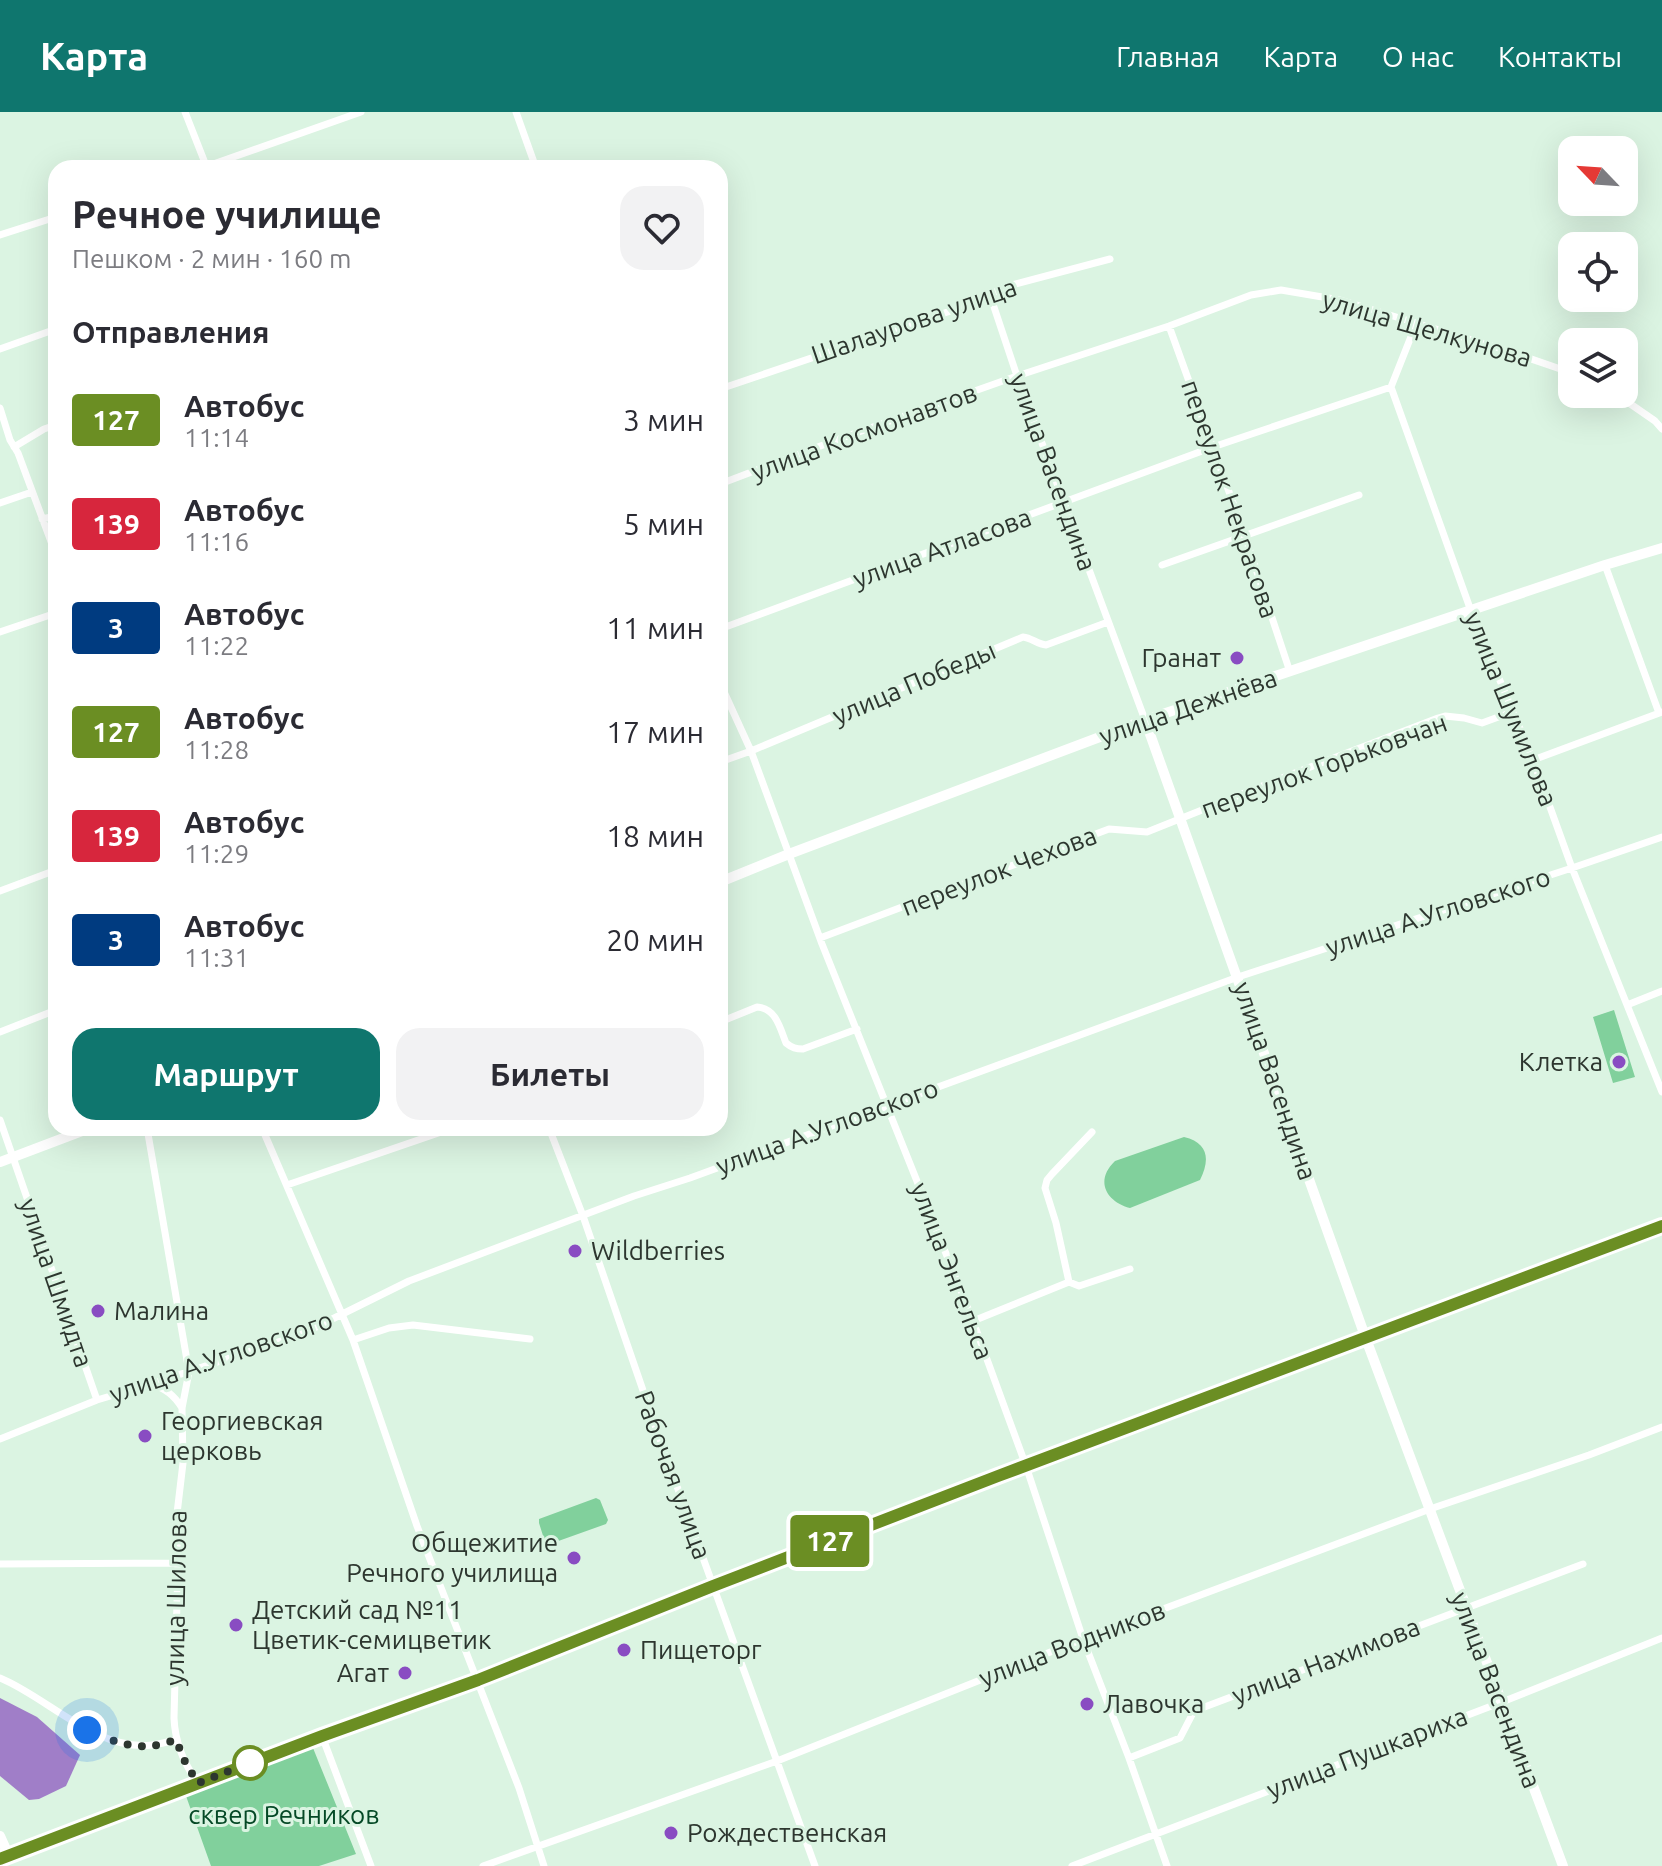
<!DOCTYPE html>
<html lang="ru">
<meta charset="utf-8">
<style>
body{margin:0;font-family:Ubuntu,sans-serif;background:#f2f2f3;color:#2b2b33;height:100vh;display:flex;flex-direction:column;font-size:30px;white-space:nowrap}
*{box-sizing:border-box;margin:0}
p{font-size:26px;color:#7c7c81}
.icon{flex:none;width:44px;height:44px;fill:none;stroke:currentColor;stroke-width:2;stroke-linecap:round;stroke-linejoin:round}
.map{position:relative;flex:1;overflow:hidden}
.side{position:absolute;left:48px;top:48px;width:680px;height:976px;display:flex;flex-direction:column;background:#fff;border-radius:24px;box-shadow:0 8px 32px #0002}
.side>*{flex:none}
.badge{padding:0 16px;border-radius:6px;font-size:28px;line-height:52px}
.needle{width:52px;rotate:295deg}
.fabs{position:absolute;left:1558px;top:24px;display:grid;gap:16px}
.fabs a{display:grid;place-items:center;width:80px;height:80px;border-radius:16px;background:#fff;box-shadow:0 8px 32px #0002;font-size:40px}
.you{position:absolute;width:40px;height:40px;margin:-20px;border:6px solid #fff;border-radius:50%;background:#1a73e8;box-shadow:0 0 0 12px #1a73e833}
.map>.badge{position:absolute;translate:-50% -50%;box-shadow:0 0 0 4px #fff}
h2{padding:0 24px;font-size:30px;line-height:72px}
.round{display:grid;place-items:center;flex:none;width:84px;height:84px;border-radius:24px;background:#f2f2f3}
.summary{display:flex;align-items:center;justify-content:space-between;height:136px;padding:0 24px}
h1{font-size:38px;font-weight:700;line-height:60px}
.action{display:flex;gap:16px;margin-top:auto;padding:16px 24px}
.action a{flex:1;height:92px;border-radius:24px;background:#0f766e;color:#fff;font-size:32px;font-weight:700;line-height:92px;text-align:center}
.action a+a{background:#f2f2f3;color:#2b2b33}
ul{padding:0;list-style:none}
li{display:flex;align-items:center;gap:24px;height:104px;padding:0 24px}
li div{flex:1}
li b{display:block;font-size:30px}
li em{font-style:normal}
li .badge{min-width:88px;font-weight:700;text-align:center}
header{display:flex;align-items:center;gap:48px;box-sizing:border-box;height:112px;padding:0 40px;background:#0f766e;color:#fff}
header strong{font-size:38px}
nav{display:flex;gap:44px;margin-inline-start:auto;font-size:28px}
.map>svg:first-child{display:block}
</style>
<header>
<strong>Карта</strong>
<nav><a>Главная</a><a>Карта</a><a>О нас</a><a>Контакты</a></nav>
</header>
<div class="map">
<svg width="1662" height="1754" viewBox="0 0 1662 1754">
<rect width="100%" height="100%" fill="#dbf4e2"/>
<path fill="#81d09c" d="M1614 898 1635 965 1613 971 1593 905Z
M1184 1025C1209 1031 1210 1048 1200 1068L1130 1096C1105 1089 1095 1068 1115 1049Z
M596 1386 600 1388 608 1408 606 1412 550 1432 545 1430 539 1411V1407Z
M313 1636 356 1742 319 1754H211L186 1684Z"/>
<path fill="#a07ec8" d="M0 1586 37 1605 80 1643 66 1674 39 1687 29 1688 0 1664Z"/>
<g fill="none" stroke-linecap="round" stroke-linejoin="round">
<path stroke="#fff" stroke-width="7" d="M185 0 207 56
M516 0 536 56
M202 56 361 0
M0 123 56 105
M990 183 1017 264 1145 608
M1416 212 1391 275 1471 499 1533 648 1572 756 1662 980
M1169 214 1245 424 1290 560
M0 237 56 217
M720 277 977 190 1004 175 1110 147
M1616 282 1655 309 1662 317
M0 296 10 328 18 341 56 443
M14 335 44 317 56 313
M720 372 839 327 1017 264 1169 214 1251 183 1281 178 1340 188 1502 237 1572 261
M0 391 32 380
M42 407 56 404
M1162 453 1359 383
M1605 453 1659 601
M720 517 1213 335 1391 275
M0 520 56 501
M720 571 751 639 822 832 973 1209 1026 1354 1083 1527 1129 1646 1167 1754
M1533 648 1662 600
M720 650 751 639 1023 525C1032 526 1037 532 1046 533L1108 510
M0 779 56 758
M820 826 1109 717 1147 720 1287 664 1438 606 1445 604 1464 606 1482 611 1512 600
M1627 893 1662 879
M720 910 757 895C776 896 780 916 786 931 792 936 796 937 803 937L857 917
M0 920 56 898
M0 1008 97 1288
M147 1016 189 1260 182 1296 183 1351 176 1410 178 1451 174 1606C175 1630 184 1652 198 1671
M262 1016 353 1228 417 1414 519 1676 544 1754
M549 1016 583 1104 658 1322 815 1754
M287 1073 453 1016
M1069 1170 1056 1111 1045 1076 1047 1068 1052 1062 1092 1020
M973 1209 1069 1170 1079 1174 1130 1157
M353 1228 389 1216 413 1213 530 1227
M151 1272C166 1277 174 1283 182 1296
M0 1327 97 1288 151 1272 302 1222 409 1169 634 1084 690 1066 1238 865 1572 756 1662 725
M0 1452 178 1451
M0 1566C47 1585 97 1640 152 1633 160 1632 168 1630 176 1628
M322 1624 371 1754
M1129 1646 1180 1626 1194 1599 1583 1452
M483 1754 777 1649 1083 1527 1430 1397 1589 1343 1662 1315
M1072 1754 1502 1590 1662 1526"/>
<path stroke="#fff" stroke-width="10" d="M1145 608 1366 1227 1563 1754
M720 770 789 742 1145 608 1605 453 1662 436
M0 1050 90 1016
M0 1724 9 1744
M0 1747 322 1624 478 1568 713 1474 1026 1354 1662 1114"/>
</g>
<g fill="none" stroke-linecap="round" stroke-linejoin="round">
<defs>
<path id="line" d="M0 1747 322 1624 478 1568 713 1474 998 1364 1662 1114"/>
</defs>
<use href="#line" stroke="#fff" stroke-width="18"/>
<use href="#line" stroke="#6b8e23" stroke-width="12"/>
<path stroke="#2d362f" stroke-width="8" stroke-dasharray="0 14.4" d="M87 1618C106 1627 129 1636 151 1634 159 1633 168 1630 176 1628L186 1652 198 1671 250 1651"/>
</g>
<g fill="#894cc2" stroke="#dbf4e2" stroke-width="3">
<circle cx="1237" cy="546" r="8"/>
<circle cx="1619" cy="950" r="8"/>
<circle cx="575" cy="1139" r="8"/>
<circle cx="98" cy="1199" r="8"/>
<circle cx="145" cy="1324" r="8"/>
<circle cx="574" cy="1446" r="8"/>
<circle cx="236" cy="1513" r="8"/>
<circle cx="624" cy="1538" r="8"/>
<circle cx="405" cy="1561" r="8"/>
<circle cx="1087" cy="1592" r="8"/>
<circle cx="671" cy="1721" r="8"/>
</g>
<circle fill="#fff" stroke="#6b8e23" stroke-width="4" cx="250" cy="1651" r="16"/>
<g text-anchor="middle" stroke-width="6" stroke-linejoin="round" paint-order="stroke">
<g font-size="26" fill="#2d362f" stroke="#dbf4e2">
<text transform="translate(914 209) rotate(-19)" y="9">Шалаурова улица</text>
<text transform="translate(1427 217) rotate(16)" y="9">улица Щелкунова</text>
<text transform="translate(864 320) rotate(-20)" y="9">улица Космонавтов</text>
<text transform="translate(1053 360) rotate(70)" y="9">улица Васендина</text>
<text transform="translate(1230 387) rotate(71)" y="9">переулок Некрасова</text>
<text transform="translate(942 436) rotate(-20)" y="9">улица Атласова</text>
<text transform="translate(914 571) rotate(-23)" y="9">улица Победы</text>
<text transform="translate(1188 595) rotate(-19)" y="9">улица Дежнёва</text>
<text transform="translate(1511 597) rotate(68)" y="9">улица Шумилова</text>
<text transform="translate(1324 654) rotate(-20)" y="9">переулок Горьковчан</text>
<text transform="translate(999 759) rotate(-21)" y="9">переулок Чехова</text>
<text transform="translate(1438 800) rotate(-18)" y="9">улица А.Угловского</text>
<text transform="translate(1275 969) rotate(71)" y="9">улица Васендина</text>
<text transform="translate(827 1015) rotate(-20)" y="9">улица А.Угловского</text>
<text transform="translate(952 1159) rotate(69)" y="9">улица Энгельса</text>
<text transform="translate(56 1171) rotate(71)" y="9">улица Шмидта</text>
<text transform="translate(221 1245) rotate(-19)" y="9">улица А.Угловского</text>
<text transform="translate(673 1363) rotate(70)" y="9">Рабочая улица</text>
<text transform="translate(176 1486) rotate(-89)" y="9">улица Шилова</text>
<text transform="translate(1072 1532) rotate(-21)" y="9">улица Водников</text>
<text transform="translate(1326 1549) rotate(-21)" y="9">улица Нахимова</text>
<text transform="translate(1496 1578) rotate(69)" y="9">улица Васендина</text>
<text transform="translate(1367 1641) rotate(-21)" y="9">улица Пушкариха</text>
</g>
<g font-size="26" fill="#2d362f" stroke="#dbf4e2" text-anchor="start">
<text x="1221" y="555" text-anchor="end">Гранат</text>
<text x="1603" y="959" text-anchor="end">Клетка</text>
<text x="591" y="1148">Wildberries</text>
<text x="114" y="1208">Малина</text>
<text x="161" y="1318">Георгиевская<tspan x="161" dy="30">церковь</tspan></text>
<text x="558" y="1440" text-anchor="end">Общежитие<tspan x="558" dy="30">Речного училища</tspan></text>
<text x="252" y="1507">Детский сад №11<tspan x="252" dy="30">Цветик-семицветик</tspan></text>
<text x="640" y="1547">Пищеторг</text>
<text x="389" y="1570" text-anchor="end">Агат</text>
<text x="1103" y="1601">Лавочка</text>
<text x="687" y="1730">Рождественская</text>
</g>
<g font-size="26" fill="#054926" stroke="#dbf4e2">
<text x="284" y="1712">сквер Речников</text>
</g>
</g>
</svg>
<div class="fabs">
<a><svg class="needle" viewBox="-14 -14 28 28"><path d="M0-13l5 13h-10z" fill="#e53935"/><path d="M0 13l5-13h-10z" fill="#7c7c81"/></svg></a>
<a><svg class="icon" aria-label="locate" viewBox="0 0 24 24"><circle cx="12" cy="12" r="6"/><path d="M12 2v4M12 18v4M2 12h4M18 12h4"/></svg></a>
<a><svg class="icon" aria-label="layers" viewBox="0 0 24 24"><path d="M12 4l9 5-9 5-9-5zM3 14l9 5 9-5"/></svg></a>
</div>
<div class="you" style="left:87px;top:1618px"></div>
<b class="badge" style="left:830px;top:1429px;background:#6b8e23;color:#fff">127</b>
<section class="side">
<div class="summary"><div><h1>Речное училище</h1><p>Пешком · 2 мин · 160 m</p></div><a class="round"><svg class="icon" aria-label="heart" viewBox="0 0 24 24"><path d="M12 20l-8-8c-3-5 5-10 8-4 3-6 11-1 8 4z"/></svg></a></div>
<h2>Отправления</h2>
<ul>
<li><span class="badge" style="background:#6b8e23;color:#fff">127</span><div><b>Автобус</b><p>11:14</p></div><em>3 мин</em></li>
<li><span class="badge" style="background:#d7263d;color:#fff">139</span><div><b>Автобус</b><p>11:16</p></div><em>5 мин</em></li>
<li><span class="badge" style="background:#003b80;color:#fff">3</span><div><b>Автобус</b><p>11:22</p></div><em>11 мин</em></li>
<li><span class="badge" style="background:#6b8e23;color:#fff">127</span><div><b>Автобус</b><p>11:28</p></div><em>17 мин</em></li>
<li><span class="badge" style="background:#d7263d;color:#fff">139</span><div><b>Автобус</b><p>11:29</p></div><em>18 мин</em></li>
<li><span class="badge" style="background:#003b80;color:#fff">3</span><div><b>Автобус</b><p>11:31</p></div><em>20 мин</em></li>
</ul>
<div class="action"><a>Маршрут</a><a>Билеты</a></div>
</section>
</div>
